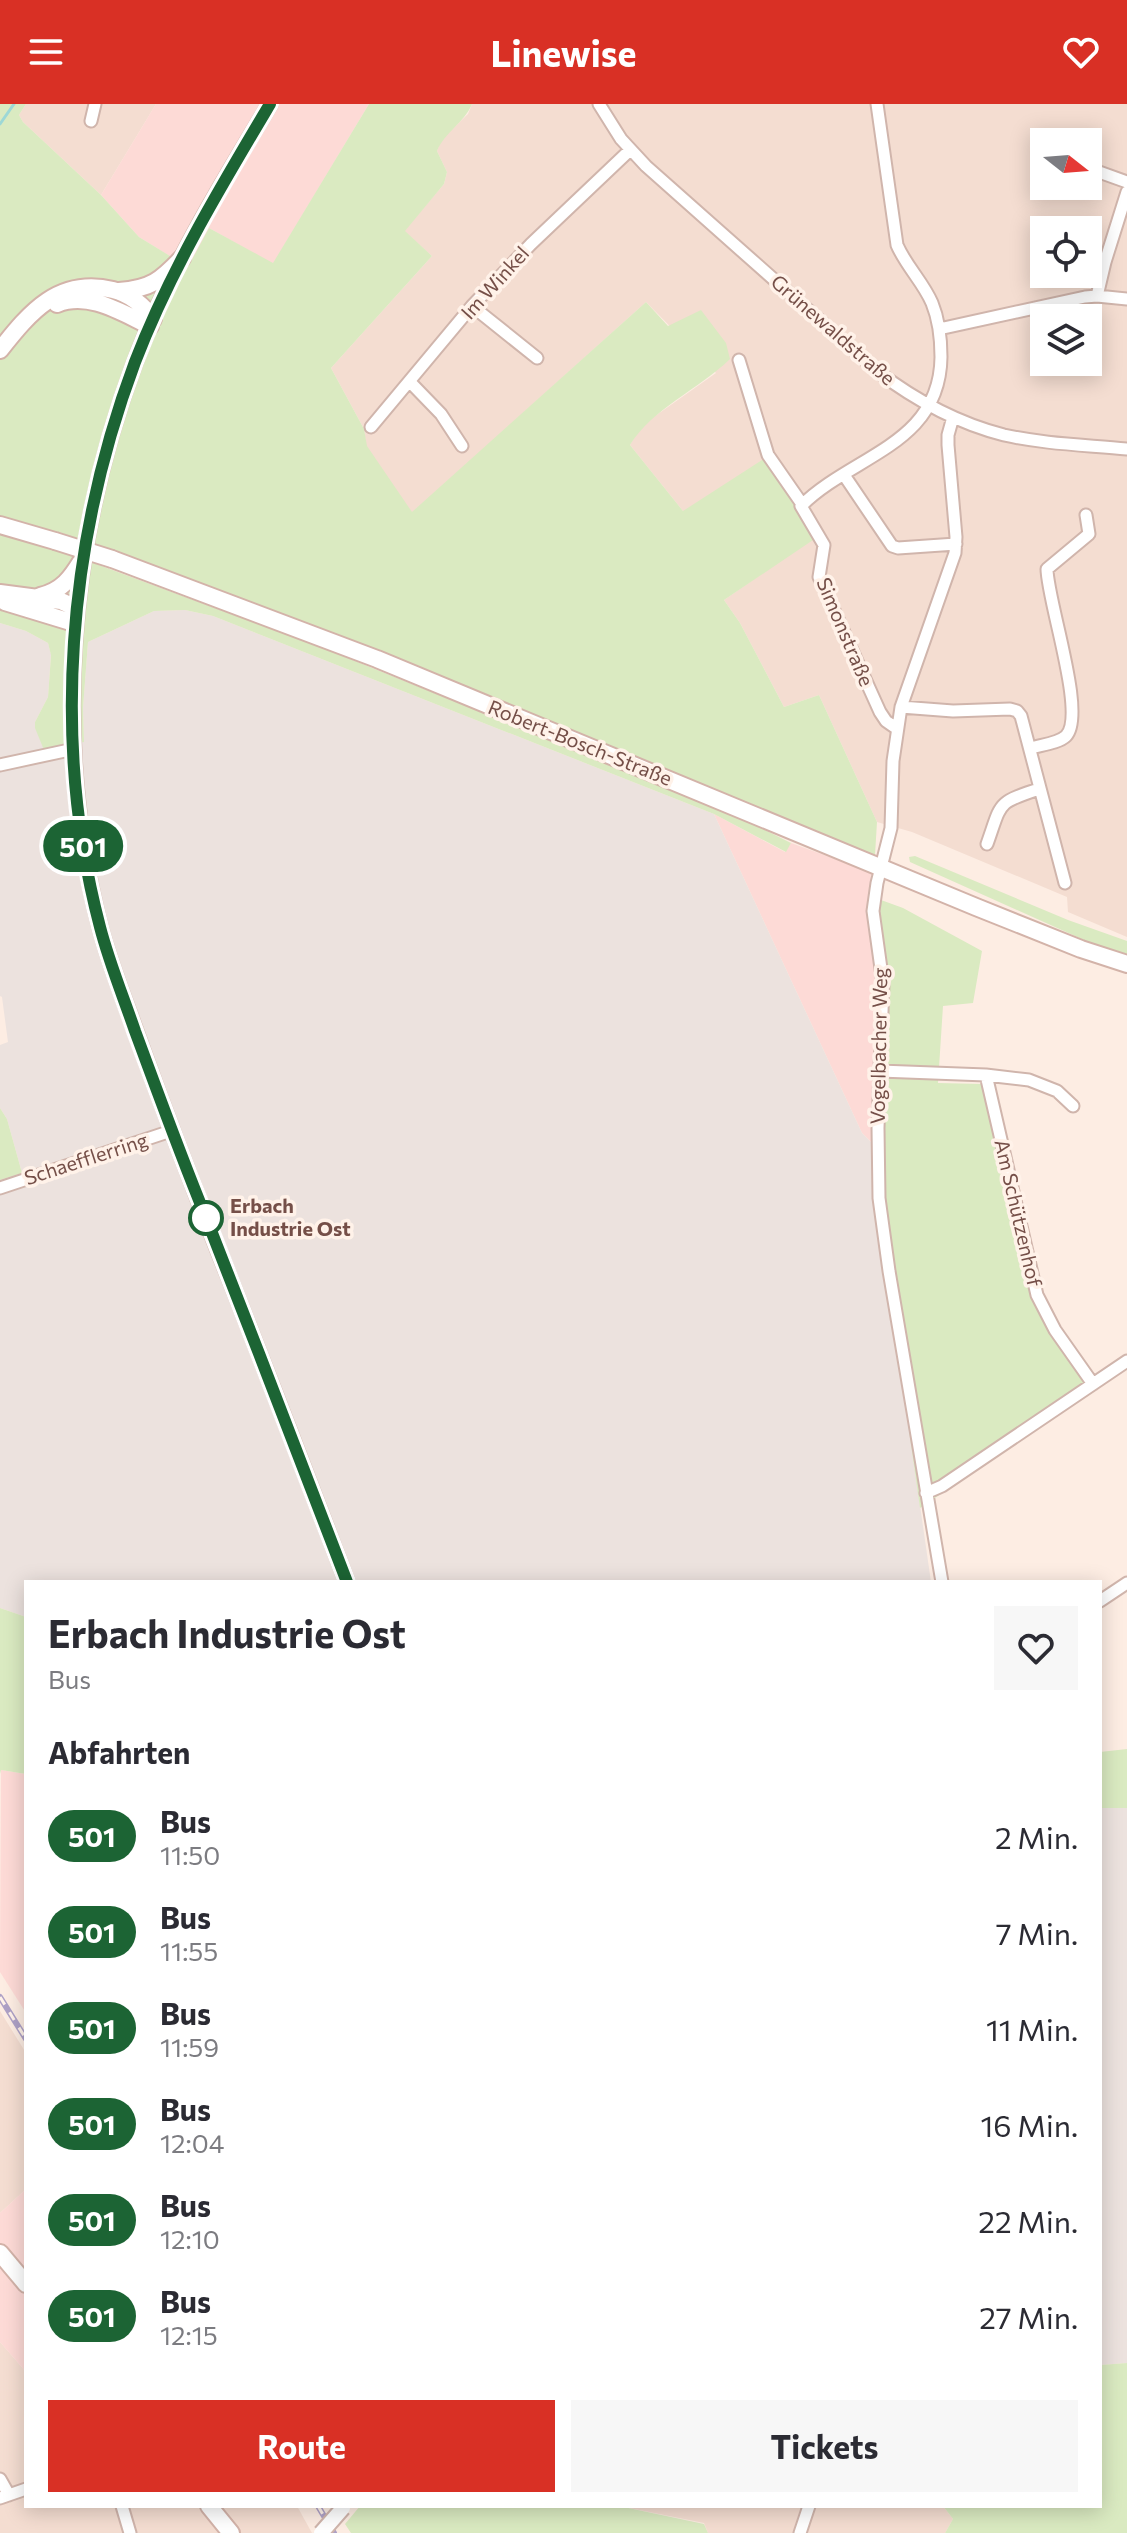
<!DOCTYPE html>
<html lang="de">
<meta charset="utf-8">
<style>
body{margin:0;font-family:Commissioner,sans-serif;background:#f7f7f7;color:#2b2b33;height:100vh;display:flex;flex-direction:column;font-size:30px;white-space:nowrap}
*{box-sizing:border-box;margin:0}
p{font-size:26px;color:#7c7c81}
.icon{flex:none;width:44px;height:44px;fill:none;stroke:currentColor;stroke-width:2;stroke-linecap:round;stroke-linejoin:round}
.map{position:relative;flex:1;overflow:hidden}
.details{position:absolute;left:24px;top:1476px;width:1078px;height:928px;display:flex;flex-direction:column;background:#fff;border-radius:0px;box-shadow:0 4px 20px #0003}
.details>*{flex:none}
.badge{padding:0 16px;border-radius:26px;font-size:28px;line-height:52px}
.needle{width:52px;rotate:107deg}
.tools{position:absolute;left:1030px;top:24px;display:grid;gap:16px}
.tools a{display:grid;place-items:center;width:72px;height:72px;border-radius:0px;background:#fff;box-shadow:0 4px 20px #0003;font-size:40px}
.map>.badge{position:absolute;translate:-50% -50%;box-shadow:0 0 0 4px #fff}
h2{padding:0 24px;font-size:30px;line-height:72px}
.round{display:grid;place-items:center;flex:none;width:84px;height:84px;border-radius:0px;background:#f7f7f7}
.headline{display:flex;align-items:center;justify-content:space-between;height:136px;padding:0 24px}
h1{font-size:38px;font-weight:700;line-height:60px}
.primary-button{display:flex;gap:16px;margin-top:auto;padding:16px 24px}
.primary-button a{flex:1;height:92px;border-radius:0px;background:#d93025;color:#fff;font-size:32px;font-weight:700;line-height:92px;text-align:center}
.primary-button a+a{background:#f7f7f7;color:#2b2b33}
ul{padding:0;list-style:none}
li{display:flex;align-items:center;gap:24px;height:96px;padding:0 24px}
li div{flex:1}
li b{display:block;font-size:30px}
li em{font-style:normal}
li .badge{min-width:88px;font-weight:700;text-align:center}
header{display:flex;justify-content:space-between;align-items:center;height:104px;padding:0 24px;background:#d93025;color:#fff;font-size:36px;font-weight:700}
.map>svg:first-child{display:block}
</style>
<header><svg class="icon" aria-label="menu" viewBox="0 0 24 24"><path d="M4 6h16M4 12h16M4 18h16"/></svg>Linewise<svg class="icon" aria-label="heart" viewBox="0 0 24 24"><path d="M12 20l-8-8c-3-5 5-10 8-4 3-6 11-1 8 4z"/></svg></header>
<div class="map">
<svg width="1127" height="2429" viewBox="0 0 1127 2429">
<rect width="100%" height="100%" fill="#fdede3"/>
<path fill="#f4ddd1" fill-rule="evenodd" d="M26 0H156L101 91 23 18 19 11Z
M472 0H1127V833L1068 808 1067 793 912 728 877 718 819 591 784 603 740 519 724 496 815 433 797 409 683 407 630 341 641 322 716 269 646 198 412 409 366 342 364 325 331 264 432 152 404 127 444 80 447 68 437 47 441 36 468 10ZM1044 38H1088V82H1044ZM1044 126H1088V170H1044ZM1044 214H1088V258H1044Z
M0 1907 26 1949V2085L0 2109Z
M0 2238 26 2268V2402H297L312 2429H0Z
M619 2402H943L953 2415 945 2429H708L704 2419Z"/>
<path fill="#fddad6" d="M156 0H369L273 160 209 124 189 164 139 133 101 91Z
M714 710 785 748 791 739 871 768 870 807 879 861 871 1038 862 1029Z
M1 1666 26 1670V1909L0 1868Z
M26 2085V2268L0 2238V2109Z"/>
<path fill="#ece2de" d="M185 506 213 512 714 710 862 1029 871 1038 876 1095 931 1478H26V1513L0 1504V1076L22 1069 7 1015 0 1004V941L8 938 2 893 0 892V519L26 527 48 539 51 550 48 593 35 618V624L84 638 83 604 88 538 154 507Z
M1100 1704H1127V2259L1100 2261Z"/>
<path fill="#daeac1" d="M0 0H26L19 11 23 18 101 91 139 133 188 163 209 124 273 159 369 0H472C464 19 445 28 437 47L447 68 444 80 405 127 432 152 331 264 364 325 367 342 412 408 646 198 668 222 701 206 726 239 730 255C698 286 653 304 630 341L683 407 765 354 796 401 797 409 816 434 724 496 740 519 784 603 819 591 877 718 875 751 581 631 115 448 59 428 53 444 323 544 693 694 751 719 791 739 786 748 714 710 213 512 185 506 154 507 88 538 83 604 84 638 44 646 35 624V618L48 593 51 551 48 539 26 527 0 519Z
M915 752 1068 816 1127 837V850L1093 840 910 758 909 753Z
M870 792 903 804 982 847 973 899 943 902 938 979 982 980 1033 1196 1054 1232 1095 1287 920 1404 876 1095 871 1038 879 861Z
M0 1004 7 1015 22 1069 0 1076Z
M0 1504 26 1513V1670L1 1666 0 1670Z
M1127 1645V1704H1100V1648Z
M1127 2259V2429H945L953 2415 943 2402H1100V2261Z
M360 2402H619L704 2420 708 2429H351L345 2420Z"/>
<g fill="none" stroke-linecap="round" stroke-linejoin="round">
<path stroke="#9dd8d6" stroke-width="3" d="M0 20 14 0"/>
<defs>
<path id="minor" d="M599 0 621 35 646 62 877 267C915 296 957 319 1004 331 1044 340 1086 341 1127 345
M877 0 897 141C906 162 923 178 932 199 939 216 941 234 941 253 940 341 852 351 801 402L824 441 819 473 880 608 886 617 896 624
M91 17 95 0
M1088 64 1127 78
M1097 192 1105 158 1127 88
M472 202 537 254
M939 225 1085 193 1097 192 1127 195
M739 256 768 351 802 400
M410 278 441 310 462 342
M371 323 472 202 531 140 630 46
M844 371 892 442 898 444 956 440
M901 603 953 607 1010 605 1017 607 1021 612 1065 779
M1031 644C1041 641 1059 639 1066 632 1087 611 1047 496 1047 465L1089 430 1086 411
M0 661 74 645
M987 740C1002 698 996 699 1039 685
M880 967 986 971 1029 976 1057 987 1073 1002
M986 971 1037 1191 1055 1226 1093 1280
M0 1084 171 1027
M926 1389 942 1382 1127 1257
M942 1478 889 1167 879 1094 878 1024 883 879 873 807 877 779 891 724 893 657 901 603 955 449 956 433 948 341V331L953 313
M1100 1497 1127 1479
M0 2375 9 2391
M0 2394 26 2385
M122 2402 130 2429
M800 2429 809 2402"/>
<path id="tertiary" d="M270 0C220 83 169 167 135 258 68 438 52 636 100 823 110 861 125 897 138 934 164 1006 191 1077 219 1148 263 1257 305 1368 347 1478"/>
<path id="secondary" d="M119 187C151 185 161 176 182 154
M57 200C89 187 122 209 150 222
M0 246C30 208 59 173 113 186 129 190 144 201 153 215
M0 421 55 437
M112 455 377 555 976 803 1081 845 1127 860
M0 489 61 497 76 504
M40 492C62 487 71 474 82 456
M5 498 74 519
M0 2149 26 2180
M209 2402 231 2429"/>
</defs>
<use href="#minor" stroke="#d0b5ac" stroke-width="15"/>
<use href="#tertiary" stroke="#d0b5ac" stroke-width="18"/>
<use href="#secondary" stroke="#d3b3a9" stroke-width="20"/>
<use href="#minor" stroke="#fff" stroke-width="11"/>
<use href="#tertiary" stroke="#fff" stroke-width="14"/>
<use href="#secondary" stroke="#fff" stroke-width="16"/>
<defs>
<path id="rail" d="M0 1893 26 1935
M318 2402 334 2429"/>
</defs>
<use href="#rail" stroke="#aea1c6" stroke-width="6"/>
<use href="#rail" stroke="#fff2e9" stroke-width="3" stroke-dasharray="9" stroke-linecap="butt"/>
<defs>
<path id="tertiary-bridge" d="M321 2429 343 2404"/>
<path id="secondary-bridge" d="M55 437 112 455"/>
</defs>
<use href="#tertiary-bridge" stroke="#d0b5ac" stroke-width="18" stroke-linecap="butt"/>
<use href="#secondary-bridge" stroke="#d3b3a9" stroke-width="20" stroke-linecap="butt"/>
<use href="#tertiary-bridge" stroke="#fff" stroke-width="14"/>
<use href="#secondary-bridge" stroke="#fff" stroke-width="16"/>
</g>
<g fill="none" stroke-linecap="round" stroke-linejoin="round">
<defs>
<path id="line" d="M270 0C220 84 170 167 135 258 68 437 51 637 100 823 109 858 123 892 135 927 158 989 180 1050 205 1111 253 1233 300 1356 347 1478"/>
</defs>
<use href="#line" stroke="#fff" stroke-width="18"/>
<use href="#line" stroke="#1c6434" stroke-width="12"/>
</g>
<circle fill="#fff" stroke="#1c6434" stroke-width="4" cx="206" cy="1114" r="16"/>
<g text-anchor="middle" stroke-width="7" stroke-linejoin="round" paint-order="stroke">
<g font-size="20" fill="#754f48" stroke="#fff2e9">
<text transform="translate(495 179) rotate(-48)" y="7">Im Winkel</text>
<text transform="translate(833 226) rotate(41)" y="7">Grünewaldstraße</text>
<text transform="translate(845 528) rotate(67)" y="7">Simonstraße</text>
<text transform="translate(580 639) rotate(22)" y="7">Robert-Bosch-Straße</text>
<text transform="translate(879 942) rotate(-89)" y="7">Vogelbacher Weg</text>
<text transform="translate(86 1055) rotate(-18)" y="7">Schaefflerring</text>
<text transform="translate(1018 1109) rotate(77)" y="7">Am Schützenhof</text>
</g>
<g font-size="20" font-weight="bold" fill="#754f48" stroke="#fff2e9" text-anchor="start">
<text x="230" y="1109">Erbach<tspan x="230" dy="23">Industrie Ost</tspan></text>
</g>
</g>
</svg>
<div class="tools">
<a><svg class="needle" viewBox="-14 -14 28 28"><path d="M0-13l5 13h-10z" fill="#e53935"/><path d="M0 13l5-13h-10z" fill="#7c7c81"/></svg></a>
<a><svg class="icon" aria-label="locate" viewBox="0 0 24 24"><circle cx="12" cy="12" r="6"/><path d="M12 2v4M12 18v4M2 12h4M18 12h4"/></svg></a>
<a><svg class="icon" aria-label="layers" viewBox="0 0 24 24"><path d="M12 4l9 5-9 5-9-5zM3 14l9 5 9-5"/></svg></a>
</div>
<b class="badge" style="left:83px;top:742px;background:#1c6434;color:#fff">501</b>
<section class="details">
<div class="headline"><div><h1>Erbach Industrie Ost</h1><p>Bus</p></div><a class="round"><svg class="icon" aria-label="heart" viewBox="0 0 24 24"><path d="M12 20l-8-8c-3-5 5-10 8-4 3-6 11-1 8 4z"/></svg></a></div>
<h2>Abfahrten</h2>
<ul>
<li><span class="badge" style="background:#1c6434;color:#fff">501</span><div><b>Bus</b><p>11:50</p></div><em>2 Min.</em></li>
<li><span class="badge" style="background:#1c6434;color:#fff">501</span><div><b>Bus</b><p>11:55</p></div><em>7 Min.</em></li>
<li><span class="badge" style="background:#1c6434;color:#fff">501</span><div><b>Bus</b><p>11:59</p></div><em>11 Min.</em></li>
<li><span class="badge" style="background:#1c6434;color:#fff">501</span><div><b>Bus</b><p>12:04</p></div><em>16 Min.</em></li>
<li><span class="badge" style="background:#1c6434;color:#fff">501</span><div><b>Bus</b><p>12:10</p></div><em>22 Min.</em></li>
<li><span class="badge" style="background:#1c6434;color:#fff">501</span><div><b>Bus</b><p>12:15</p></div><em>27 Min.</em></li>
</ul>
<div class="primary-button"><a>Route</a><a>Tickets</a></div>
</section>
</div>
